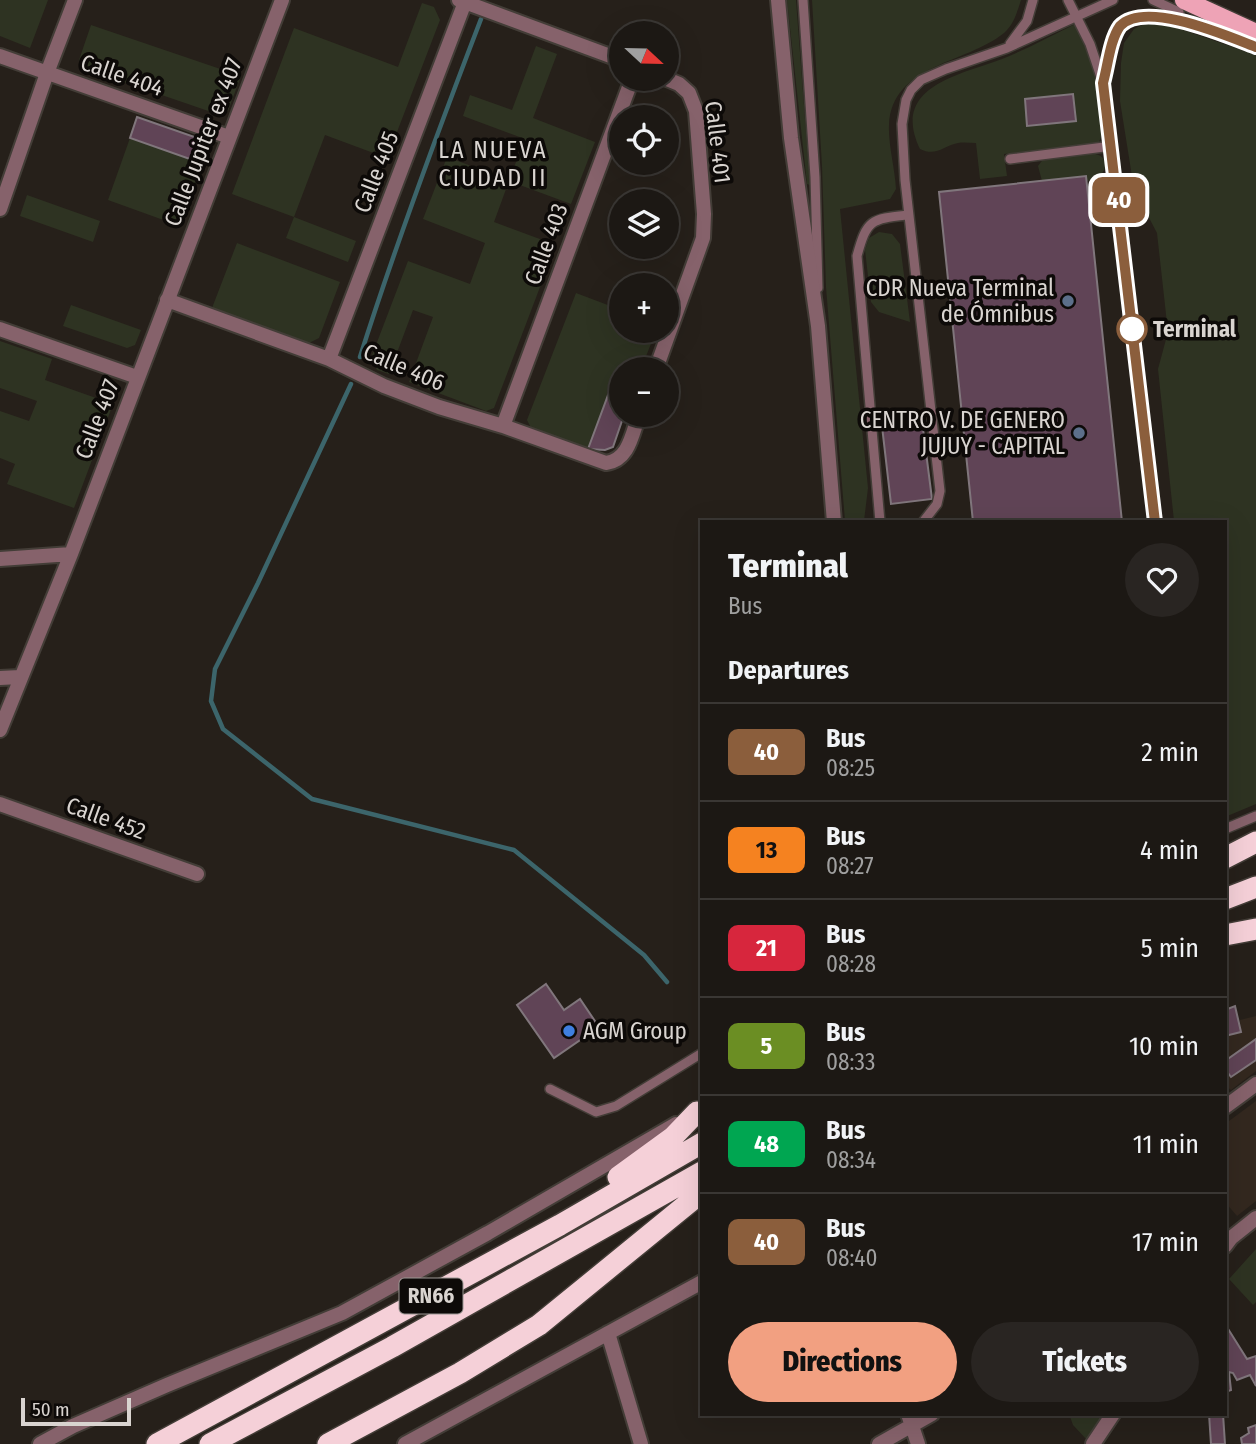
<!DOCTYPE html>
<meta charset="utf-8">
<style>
body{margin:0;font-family:"Fira Sans Condensed",sans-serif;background:#292522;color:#f1f3f6;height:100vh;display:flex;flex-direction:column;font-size:26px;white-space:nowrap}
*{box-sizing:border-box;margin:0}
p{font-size:23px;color:#a0a0a0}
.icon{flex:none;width:38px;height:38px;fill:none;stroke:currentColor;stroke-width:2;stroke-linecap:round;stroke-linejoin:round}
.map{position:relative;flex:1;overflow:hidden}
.panel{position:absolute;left:700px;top:520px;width:527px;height:896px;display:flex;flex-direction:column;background:#1c1814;border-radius:0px;box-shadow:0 7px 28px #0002,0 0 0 2px #3a3734}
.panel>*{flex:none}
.badge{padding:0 14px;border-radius:10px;font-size:24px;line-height:46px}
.needle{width:46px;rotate:112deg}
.tools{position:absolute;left:609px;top:21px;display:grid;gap:14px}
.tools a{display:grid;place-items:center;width:70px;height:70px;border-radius:50%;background:#1c1814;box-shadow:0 7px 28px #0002,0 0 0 2px #3a3734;font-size:35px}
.scale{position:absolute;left:21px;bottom:18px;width:110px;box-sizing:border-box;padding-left:7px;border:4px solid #d9d4d0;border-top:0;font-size:19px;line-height:24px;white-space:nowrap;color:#d9d4d0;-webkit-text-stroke:5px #0d0a08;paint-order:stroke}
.map>.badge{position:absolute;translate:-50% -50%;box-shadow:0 0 0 4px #fff}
h2{padding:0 28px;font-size:26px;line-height:63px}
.round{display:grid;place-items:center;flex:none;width:74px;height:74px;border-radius:37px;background:#292522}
.overview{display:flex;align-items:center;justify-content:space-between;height:119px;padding:0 28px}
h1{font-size:33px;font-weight:800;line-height:52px}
.action{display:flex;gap:14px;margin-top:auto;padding:14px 28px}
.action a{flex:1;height:80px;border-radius:42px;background:#f2a081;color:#111;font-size:28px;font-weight:800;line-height:80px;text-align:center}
.action a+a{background:#292522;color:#f1f3f6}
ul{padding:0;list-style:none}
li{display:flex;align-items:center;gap:21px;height:98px;padding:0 28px;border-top:2px solid #3a3734}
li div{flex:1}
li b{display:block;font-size:26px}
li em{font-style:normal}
li .badge{min-width:77px;font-weight:700;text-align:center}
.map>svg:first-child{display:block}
</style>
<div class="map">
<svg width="1256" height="1444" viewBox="0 0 1256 1444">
<rect width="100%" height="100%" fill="#26201a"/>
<path fill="#33281f" d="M1256 1016V1071L1231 1090 1225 1085V1036L1241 1032 1240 1020Z
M1256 1101V1201L1237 1216 1225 1202V1124Z"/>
<path fill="#2e3322" d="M0 0H48L30 48 0 36Z
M787 0H796L810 185 807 184Z
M812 0H1021C1017 12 1014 24 1004 33 966 64 892 64 889 125 888 144 895 169 896 189L890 199 840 209 868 488 864 521H845L826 287 822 166Z
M422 3 434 7 440 20 387 158 325 135 294 217 356 241 348 262 286 238 294 217 232 194 294 28 398 67Z
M1160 22 1256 55V804L1225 817V522L1174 521 1158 369 1168 332 1157 233 1134 189 1120 101 1121 63 1124 43 1134 29 1144 24Z
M1075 24C1088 49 1112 116 1099 142L1095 144 1004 154 1007 176 980 179 976 143C970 143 964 142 958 143 943 146 936 157 920 149 890 87 959 75 1002 59 1027 49 1051 36 1075 24Z
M91 25 241 76 228 111 220 115 83 68 79 60Z
M536 46 557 54 533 118 595 142 571 204 509 181 494 222 556 245 494 408 486 411 409 382 433 317 413 310 389 374 377 370 371 358 408 261 470 284 485 243 423 219 447 157 509 180 525 139 463 116 470 95 512 110Z
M130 138 204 164 180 226 108 200Z
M1090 153C1114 155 1108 177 1087 181L1086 176 1042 181 1038 166 1044 158Z
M27 195 100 221 93 242 20 216Z
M879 232 892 234 900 244 910 322 879 312 871 302 865 250 869 238Z
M237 243 340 282 319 338 307 344 212 308Z
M576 293 621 310V331H656L641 369H621V381L614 379 588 449 531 428 527 420Z
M71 305 141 330 135 345 127 348 63 326Z
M0 341 52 359 45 380 113 404 74 508 7 484 15 464 0 458V411L29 421 37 401 0 388Z
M1256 1249V1302L1253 1305 1229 1279Z
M1069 1414H1105L1087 1440 1073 1425Z"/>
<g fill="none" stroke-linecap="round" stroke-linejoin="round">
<path stroke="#3c656b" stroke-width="4.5" d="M360 357C396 243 438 131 481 19
M351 384 258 583 215 669 211 701 223 729 312 799 514 850 644 955 667 982"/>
</g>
<path fill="#604456" stroke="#80767c" stroke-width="2" d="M1073 94 1076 121 1027 126 1025 99Z
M137 117 206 141 210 149 204 164 130 138Z
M1086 176 1122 522H973L939 192Z
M614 379 621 381V415H624L613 447 605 450 588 449Z
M922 421 932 499 891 504 882 426Z
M546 984 564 1010 580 999 599 1027 554 1058 517 1005Z
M1235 1006 1241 1032 1225 1036V1010Z
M1256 1039V1060L1231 1077 1225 1069V1061Z
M1225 1324 1247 1359 1256 1356V1386L1250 1375 1237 1380 1233 1373 1229 1372 1231 1390 1225 1392Z
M1209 1414H1223L1225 1444H1211Z
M1256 1425V1444H1242L1241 1438 1249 1433 1248 1428Z"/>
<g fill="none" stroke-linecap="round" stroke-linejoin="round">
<defs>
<path id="service" d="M803 0 815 177 818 288
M1068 0 1090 44 1103 83 1155 522
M1153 0 1179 12
M1010 44 1027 21 1033 0
M1104 81C1108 64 1110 43 1119 28 1141 0 1225 35 1256 47
M1010 159 1112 146
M880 522 857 256C867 219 871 219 908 215
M923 522 937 504 940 491 905 180 902 124 906 100 911 90 921 80 946 69 1007 48 1113 0
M1225 829 1256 816
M550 1089 596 1112 616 1106 702 1053"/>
<path id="minor" d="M459 0 621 60
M0 56 229 137
M0 209 47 73 75 0
M167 300 329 359 384 386 439 407 503 426 606 463C629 460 632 434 639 415
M0 329 137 377
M329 359 465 2
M656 369 703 238 704 214 696 111 689 93 679 84 667 79
M503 426 632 79
M0 559 71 554
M0 678 20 677
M0 730 71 554 282 0
M0 804 197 874
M1225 1107 1256 1084
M1225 1246 1231 1238 1256 1218
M608 1333 641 1444
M908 1414 918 1444
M405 1444 702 1282
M879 1444 932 1414
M1093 1444 1113 1414"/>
<path id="tertiary" d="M778 0 791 138 818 326 834 522
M40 1444 73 1426 167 1385 342 1313 488 1233 676 1124"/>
<path id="primary" d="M1184 0 1256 33"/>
<path id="motorway" d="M1225 858 1256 842
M1225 899 1256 887
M1225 935 1256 929
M618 1177 673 1137 697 1112
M157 1444 560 1225 702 1143
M210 1444 392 1347 702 1172
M328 1444 460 1373 539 1325 702 1192"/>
</defs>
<use href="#service" stroke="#433d37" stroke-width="12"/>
<use href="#minor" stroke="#433d37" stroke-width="18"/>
<use href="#tertiary" stroke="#433d37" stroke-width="18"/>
<use href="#primary" stroke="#433d37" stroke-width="21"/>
<use href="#motorway" stroke="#433d37" stroke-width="24"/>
<use href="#service" stroke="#86626b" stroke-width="9"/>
<use href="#minor" stroke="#86626b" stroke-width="14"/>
<use href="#tertiary" stroke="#86626b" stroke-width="14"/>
<use href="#primary" stroke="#eea3b6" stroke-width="18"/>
<use href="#motorway" stroke="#f5d0d8" stroke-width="21"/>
</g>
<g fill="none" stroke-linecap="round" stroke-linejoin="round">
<defs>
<path id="line" d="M1155 522 1103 83C1108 65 1110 40 1120 26 1145 0 1225 35 1256 47"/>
</defs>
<use href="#line" stroke="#fff" stroke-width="16"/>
<use href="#line" stroke="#8b5e3c" stroke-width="10"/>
</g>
<g fill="#5c6f8a" stroke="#0d0a08" stroke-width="2.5">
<circle cx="1068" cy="301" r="7"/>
<circle cx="1079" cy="433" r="7"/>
</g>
<circle fill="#fff" stroke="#8b5e3c" stroke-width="3.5" cx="1132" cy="329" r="14"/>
<circle fill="#3f7fe0" stroke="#0d0a08" stroke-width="2.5" cx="569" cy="1031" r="7"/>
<g text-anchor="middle" stroke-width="7" stroke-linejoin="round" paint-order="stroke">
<rect fill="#0d0a08" stroke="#9c9794" stroke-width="2" x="399.5" y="1278.5" width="63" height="35" rx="5"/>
<g font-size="21" font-weight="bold" fill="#d9d4d0">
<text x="431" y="1303">RN66</text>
</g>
<g font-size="23" fill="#d9d4d0" stroke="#0d0a08">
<text transform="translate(122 75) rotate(19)" y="8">Calle 404</text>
<text transform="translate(203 142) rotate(-69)" y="8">Calle Jupiter ex 407</text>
<text transform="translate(718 142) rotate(83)" y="8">Calle 401</text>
<text transform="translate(376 172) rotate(-69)" y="8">Calle 405</text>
<text transform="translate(546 244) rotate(-70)" y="8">Calle 403</text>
<text transform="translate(404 367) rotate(23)" y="8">Calle 406</text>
<text transform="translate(97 419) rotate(-69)" y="8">Calle 407</text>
<text transform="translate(106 818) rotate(20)" y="8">Calle 452</text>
</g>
<g font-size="23" fill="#d9d4d0" stroke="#0d0a08" text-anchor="end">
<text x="1054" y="296">CDR Nueva Terminal<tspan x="1054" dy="26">de Ómnibus</tspan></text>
<text x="1065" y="428">CENTRO V. DE GENERO<tspan x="1065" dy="26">JUJUY - CAPITAL</tspan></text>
<text x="583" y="1039" text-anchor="start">AGM Group</text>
</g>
<g font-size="23" font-weight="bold" fill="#d9d4d0" stroke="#0d0a08" text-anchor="start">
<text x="1153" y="337">Terminal</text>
</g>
<g font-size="24" letter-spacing="2" fill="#d9d4d0" stroke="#0d0a08">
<text x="493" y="158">LA NUEVA<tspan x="493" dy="28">CIUDAD II</tspan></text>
</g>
</g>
</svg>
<div class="tools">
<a><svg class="needle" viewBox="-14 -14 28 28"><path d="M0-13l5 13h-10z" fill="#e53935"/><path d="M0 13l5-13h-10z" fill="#a0a0a0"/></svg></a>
<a><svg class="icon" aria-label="locate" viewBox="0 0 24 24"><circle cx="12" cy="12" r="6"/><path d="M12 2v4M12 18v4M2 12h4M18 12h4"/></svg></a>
<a><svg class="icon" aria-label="layers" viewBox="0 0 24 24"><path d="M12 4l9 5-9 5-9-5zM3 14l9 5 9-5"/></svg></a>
<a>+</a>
<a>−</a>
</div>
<div class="scale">50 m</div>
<b class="badge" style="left:1119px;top:200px;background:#8b5e3c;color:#fff">40</b>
<section class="panel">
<div class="overview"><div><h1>Terminal</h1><p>Bus</p></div><a class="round"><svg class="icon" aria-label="heart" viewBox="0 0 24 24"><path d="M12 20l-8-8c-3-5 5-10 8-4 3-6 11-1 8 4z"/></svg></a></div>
<h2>Departures</h2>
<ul>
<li><span class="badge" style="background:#8b5e3c;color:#fff">40</span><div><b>Bus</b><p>08:25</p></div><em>2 min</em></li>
<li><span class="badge" style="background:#f58220;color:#111">13</span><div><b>Bus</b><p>08:27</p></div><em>4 min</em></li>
<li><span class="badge" style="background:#d7263d;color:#fff">21</span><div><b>Bus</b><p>08:28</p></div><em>5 min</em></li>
<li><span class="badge" style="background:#6b8e23;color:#fff">5</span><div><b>Bus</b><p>08:33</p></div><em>10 min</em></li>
<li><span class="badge" style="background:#00a651;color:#fff">48</span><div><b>Bus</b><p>08:34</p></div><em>11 min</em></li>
<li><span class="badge" style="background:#8b5e3c;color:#fff">40</span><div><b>Bus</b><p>08:40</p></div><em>17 min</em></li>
</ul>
<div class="action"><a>Directions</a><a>Tickets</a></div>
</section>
</div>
